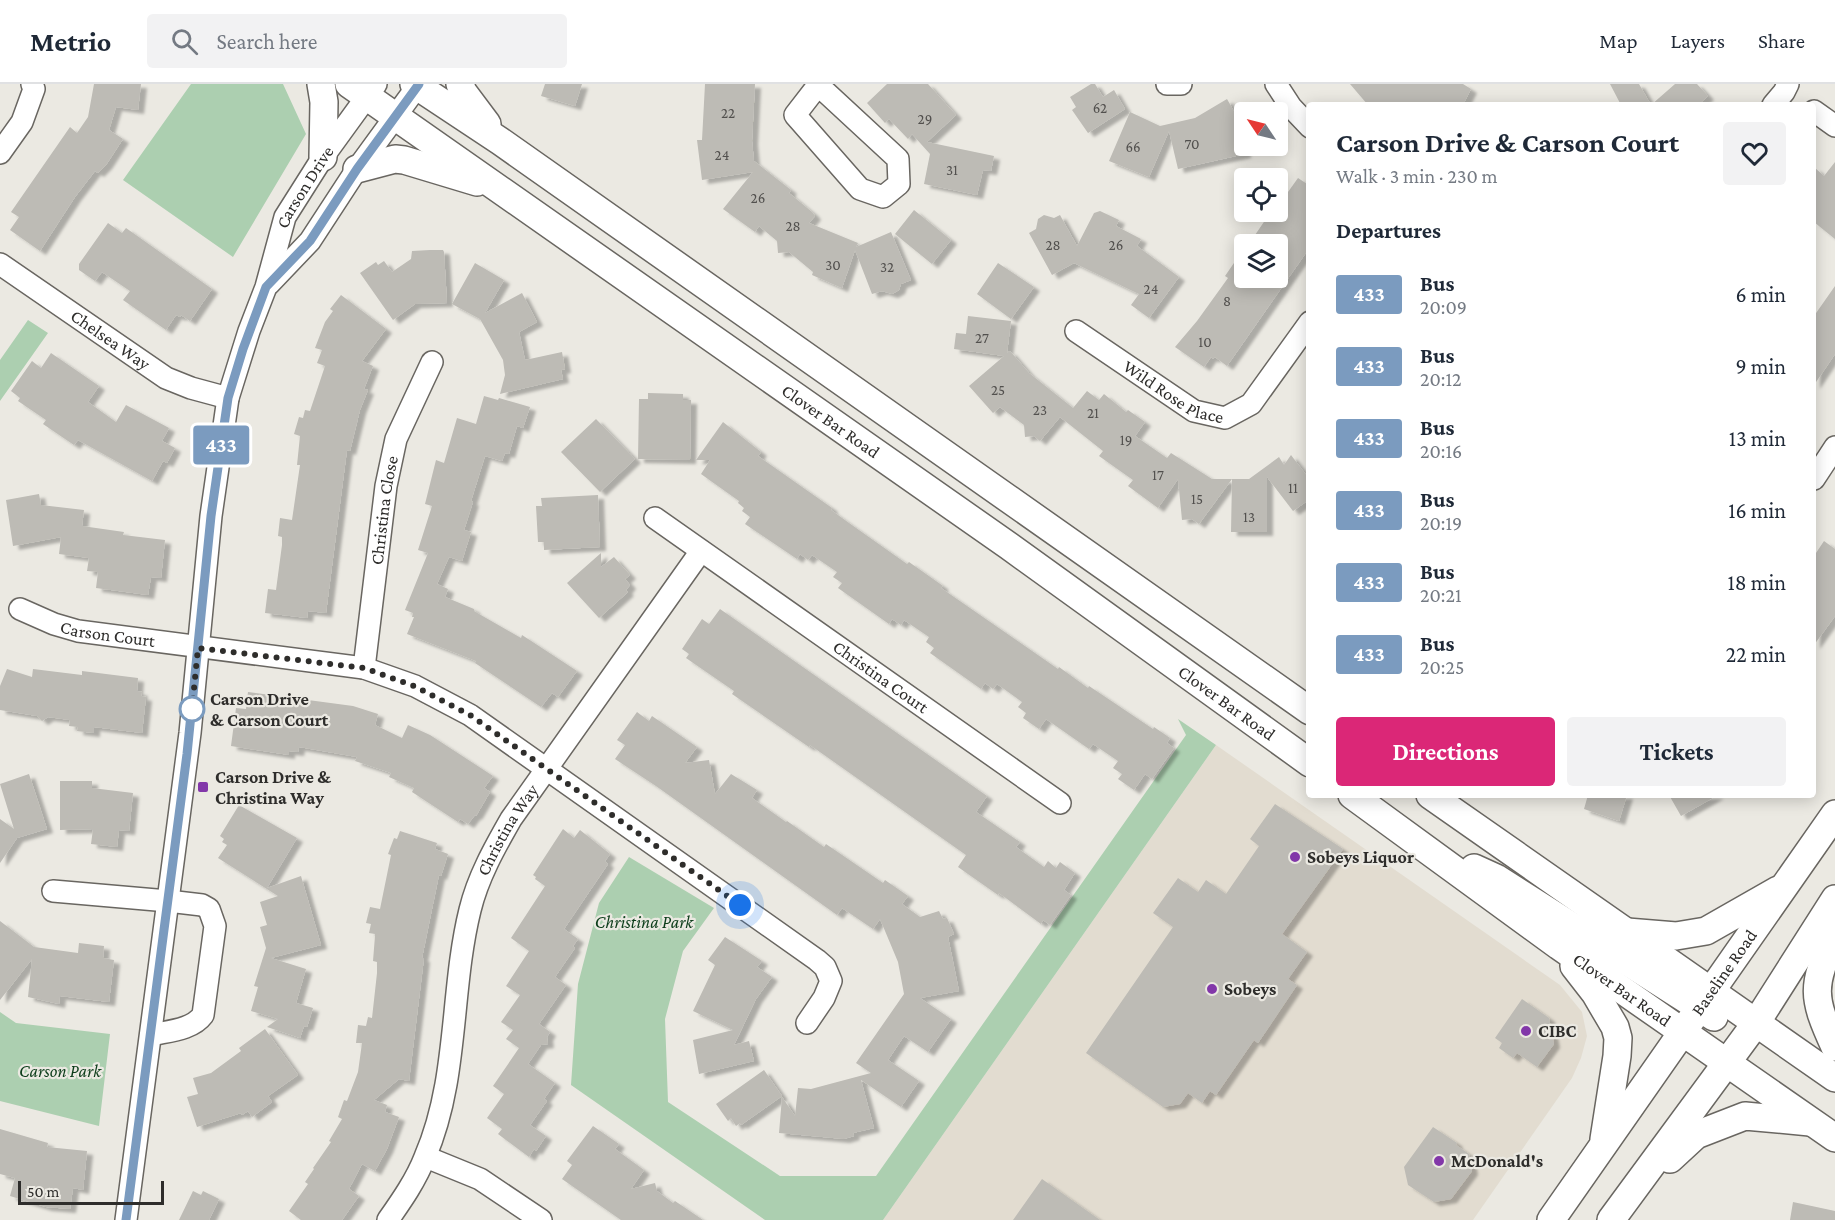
<!DOCTYPE html>
<meta charset="utf-8">
<style>
body{margin:0;font-family:"Crimson Pro",serif;background:#f2f2f3;color:#1f2937;height:100vh;display:flex;flex-direction:column;font-size:22px;white-space:nowrap}
*{box-sizing:border-box;margin:0}
p{font-size:20px;color:#747a83}
.icon{flex:none;width:33px;height:33px;fill:none;stroke:currentColor;stroke-width:2;stroke-linecap:round;stroke-linejoin:round}
.map{position:relative;flex:1;overflow:hidden}
.panel{position:absolute;left:1306px;top:18px;width:510px;height:696px;display:flex;flex-direction:column;background:#fff;border-radius:6px;box-shadow:0 3px 15px #0003}
.panel>*{flex:none}
.badge{padding:0 12px;border-radius:4px;font-size:21px;line-height:39px}
.needle{width:39px;rotate:305deg}
.fabs{position:absolute;left:1234px;top:18px;display:grid;gap:12px}
.fabs a{display:grid;place-items:center;width:54px;height:54px;border-radius:6px;background:#fff;box-shadow:0 3px 15px #0003;font-size:30px}
.scale{position:absolute;left:18px;bottom:15px;width:146px;box-sizing:border-box;padding-left:6px;border:3px solid #2e2d2b;border-top:0;font-size:16px;line-height:21px;white-space:nowrap;color:#2e2d2b;-webkit-text-stroke:4px #ebe9e2;paint-order:stroke}
.you{position:absolute;width:30px;height:30px;margin:-15px;border:4px solid #fff;border-radius:50%;background:#1a73e8;box-shadow:0 0 0 9px #1a73e833}
.map>.badge{position:absolute;translate:-50% -50%;box-shadow:0 0 0 3px #fff}
h2{padding:0 30px;font-size:22px;line-height:54px}
.round{display:grid;place-items:center;flex:none;width:63px;height:63px;border-radius:6px;background:#f2f2f3}
.head{display:flex;align-items:center;justify-content:space-between;height:102px;padding:0 30px}
h1{font-size:28px;font-weight:700;line-height:45px}
.action{display:flex;gap:12px;margin-top:auto;padding:12px 30px}
.action a{flex:1;height:69px;border-radius:6px;background:#db2777;color:#fff;font-size:24px;font-weight:700;line-height:69px;text-align:center}
.action a+a{background:#f2f2f3;color:#1f2937}
ul{padding:0;list-style:none}
li{display:flex;align-items:center;gap:18px;height:72px;padding:0 30px}
li div{flex:1}
li b{display:block;font-size:22px}
li em{font-style:normal}
li .badge{min-width:66px;font-weight:700;text-align:center}
header{display:flex;align-items:center;gap:36px;box-sizing:border-box;height:84px;padding:0 30px;background:#fff;border-bottom:2px solid #e0e1e3}
header strong{font-size:28px}
nav{display:flex;gap:33px;margin-inline-start:auto;font-size:21px}
.search{width:420px;height:54px;background:#f2f2f3;display:flex;align-items:center;gap:15px;box-sizing:border-box;padding:0 21px;border-radius:6px;color:#747a83;font-size:22px}
.map>svg:first-child{display:block}
</style>
<header>
<strong>Metrio</strong>
<div class="search"><svg class="icon" aria-label="search" viewBox="0 0 24 24"><circle cx="10" cy="10" r="6"/><path d="M15 15l6 6"/></svg>Search here</div>
<nav><a>Map</a><a>Layers</a><a>Share</a></nav>
</header>
<div class="map">
<svg width="1835" height="1136" viewBox="0 0 1835 1136">
<defs>
<filter id="shadow"><feDropShadow dx="6" dy="4" stdDeviation="1.5" flood-color="#0004"/></filter>
</defs>
<rect width="100%" height="100%" fill="#ebe9e2"/>
<path fill="#e2dcd0" d="M1216 661 1560 901 1582 928 1587 952 1581 974 1572 994 1473 1136H883Z"/>
<path fill="#accfb0" d="M191 0H283L306 50 233 173 123 96Z
M28 236 48 249 0 317V276Z
M1178 635 1216 661 883 1136H765L571 1001 578 900 599 819 629 773 714 824 683 867 665 935 668 1018 780 1092H876L1186 651Z
M0 928 16 939 110 950 99 1042 0 1017Z"/>
<path fill="#bdbbb5" filter="url(#shadow)" d="M94 0H141L138 26 116 23 109 46 123 55 106 81 98 89 95 87 75 113 40 167 10 146 19 133 11 128 70 43 77 49 88 33Z
M545 0H582L575 22 541 12Z
M705 0H755L752 57 754 77 791 106 789 109 812 128 815 132 809 139 858 159 856 163 891 148 911 196 901 200 899 206 892 210 882 207 872 210 855 166 842 204 812 191 813 188 789 168 778 169 777 157 759 142 755 148 723 125 753 88 702 96 697 56H702Z
M887 0H928L956 31 927 58 994 72 991 87 983 86 977 111 924 100 930 70 912 50 908 55 889 35 885 39 867 19Z
M1091 0H1095L1103 13 1114 6 1125 25 1088 49 1072 26 1076 23 1070 13Z
M1350 0H1463L1471 5 1463 21H1368Z
M1610 0H1639L1651 21H1621Z
M1675 0H1697L1708 12 1698 21H1651Z
M1227 15 1240 38 1245 35V70L1178 85 1169 47 1149 93 1109 77 1130 28 1160 42 1195 34Z
M1835 78V155L1814 138V83L1824 92Z
M1298 94 1310 102V163L1227 282 1215 273 1213 275 1211 273 1204 283 1175 263 1197 237 1228 194 1225 192 1245 163V194H1278V160H1269L1255 151 1270 129 1272 130 1274 128H1278V122Z
M914 126 951 156 932 180 895 150Z
M1100 127 1119 136 1116 142 1141 155 1137 162 1179 193 1149 234 1131 221 1139 210 1074 179 1052 191 1029 149 1036 145 1038 135 1044 131 1054 134 1060 131 1077 162 1094 129Z
M108 139 122 149 126 144 212 205 190 237 181 231 180 233 176 231 166 246 123 216 130 207 102 188 95 197 79 186V180Z
M430 166H443L444 168 447 219 415 220 393 236 360 189 376 178 378 181 384 177 392 188 411 175 412 167Z
M475 179 504 196 485 229 522 209 537 238 519 248 525 276 562 268 565 285 561 286 563 295 500 310 505 291 503 276 480 235 452 220Z
M998 179 1034 203 1011 235 977 210Z
M1835 202V270L1814 301V232Z
M341 211 386 245 362 277 373 282 364 305 368 306 360 326 350 367 347 366 326 529 308 527 307 534 265 529 268 505 276 506 282 461V453L278 452 280 434 292 436 300 381H297L300 352 294 350 299 333 303 334 305 326 310 327 325 282 317 279 322 266 315 264 325 238 333 227 330 225Z
M968 232 1011 237 1007 269 1010 267 1029 289 1073 324 1087 307 1099 316 1104 310 1126 328 1128 326 1145 338 1135 352 1167 374 1171 369 1212 395H1249L1279 373 1284 381 1291 371 1310 396V415L1293 427 1267 393V448H1231L1232 395 1199 440 1192 435 1182 436 1178 395 1158 424 1128 402 1133 396 1099 372 1103 367 1060 333 1040 357 1034 352 1025 353 1024 341 1000 323 993 329 969 302 1004 272 954 265 956 249 966 250Z
M51 269 99 302 88 318 116 338 126 321 169 344 162 357 175 364 167 379 163 377 152 397 78 356 74 361 43 340 46 336 18 317 20 314 11 307 32 277 41 284Z
M648 309 683 310V316H691L690 376 638 375 639 315H648Z
M484 312 498 316 499 314 530 323 523 344 517 342 509 370 505 369 502 377 485 372 471 417 473 418 464 446 471 448 462 477 449 473 437 500 448 505 445 513 474 525V527L479 530 521 554 522 551 577 587 558 613 552 609 541 623 475 579 476 577 407 550 414 533H412L413 529 405 526 428 469 418 466 432 422 425 420 436 376 444 379 457 334 476 340Z
M596 335 635 375 600 408 561 368Z
M723 338 761 368 758 372 832 424 831 426 849 439 907 480 909 478 943 502 941 504 1058 585 1059 583 1088 604 1089 602 1153 645 1154 643 1170 654 1167 659 1174 664 1152 695 1145 690 1134 706 1118 695 1122 690 1113 684 1118 677 1093 660 1089 665 1046 635 1039 645 1023 634 1026 629 1018 623 1022 618 997 600 993 605 985 599 981 605 930 569 934 564 926 558 929 553 904 536 901 541 892 535 889 540 838 504 842 499 833 493 837 488 812 471 808 476 800 470 797 475 745 440 750 433 742 427 744 424 738 419 739 417 701 390 710 376H696Z
M39 410 41 421 84 426 82 442 124 448 123 451 165 456 161 494 151 493 148 511 96 504 98 488 87 487 89 474 59 470 61 453 13 462 6 416Z
M598 411 600 463 544 466V458H538L536 422H542L541 414Z
M1824 457 1835 465V532L1814 561V472Z
M601 469V483L614 473 630 491 625 495 630 501 626 506 628 508 599 534 567 499Z
M720 525 987 712 976 728 1020 758 1016 763 1044 783 1048 777 1056 784 1060 778 1075 789 1064 806 1071 811 1050 841 1043 836 1041 840 999 809 998 811 958 783 966 771 810 661 809 663 732 610 734 607 686 574 689 570 682 565 702 535 709 540Z
M7 585 32 593 33 585 82 591V587L138 594 137 607 142 608 141 612 146 613 142 649 94 643V649L77 647 78 643 69 642 70 636 48 633 42 637 37 632 0 626V602Z
M248 608 353 622 378 630 375 641 402 654 408 641 430 651 493 692 484 704 490 708 476 732 475 731 468 740 460 735 458 738 412 708 414 704 389 693 391 689 355 677 357 673 299 663 298 668 289 667V671L231 662 236 624 246 625Z
M637 628 649 637 652 632 697 663 685 679 709 676 715 710 731 690 757 706 752 714 786 738 787 737 824 763 826 760 883 799 885 796 908 812 902 820 920 833 939 827 943 835 947 834 954 850 948 853 959 907 920 914 951 935 928 968 904 952 888 976 919 997 901 1023 861 996 874 1044 853 1049 854 1052 844 1055 779 1049 782 1013 795 1032 798 1004 811 1005 871 989 856 979 904 910 898 878 880 835 873 845 842 824 837 831 656 702 615 675 625 661 617 656Z
M29 690 47 745 17 754 0 779V735L14 745 0 700Z
M60 697H92V704L133 709 129 747 119 746 117 763 91 760 93 745 60 746Z
M1588 711H1627L1619 737 1584 725Z
M1669 711H1718L1681 732Z
M1275 720 1343 765 1282 850 1307 868 1288 895 1297 901 1258 959 1254 956 1216 1011 1210 1007 1202 1019 1188 1009 1180 1020 1163 1023 1086 969 1173 843 1153 829 1178 794 1198 808 1206 796 1226 810 1259 762 1250 755Z
M239 721 297 754 267 804 301 792 321 861 271 874 306 885 296 919 313 924 307 943 304 942 300 954 267 943 278 935 251 927 258 903 254 902 266 864 260 843 267 841 260 818 278 812 218 774 227 761 222 758 224 755 220 752Z
M563 745 574 754 580 746 610 770 605 777 608 780 564 845 578 855 573 862 575 864 555 893 566 901 539 940 550 948 547 953 548 960 541 961 528 980 555 999 544 1015 547 1017 530 1041 546 1052 536 1067 534 1065 529 1073 498 1050 502 1045 487 1034 504 1010 493 1002 519 964 506 955 513 946 501 938 520 911 506 902 529 867 511 854 545 802 535 795 536 793 533 791Z
M400 747 437 759 435 765 448 770 441 792 439 791 422 874H424L409 997 399 995 374 1016 387 1021 385 1028 399 1033 387 1065 375 1087 362 1080 349 1105 359 1112 342 1136H301L289 1127 308 1100 305 1098 314 1085 313 1084 331 1058 329 1057 342 1035 338 1033 344 1016 347 1017 358 988 362 959H356L358 941 366 942 368 933 372 934 377 889V878L373 877 375 852V850L369 849 371 840 366 839 370 823 380 825 391 771 388 770 394 754 397 755Z
M0 837 34 863 78 869 79 859 104 862 103 874 114 876 109 918 60 912 59 920 28 913 32 875 0 916Z
M725 853 762 877 757 883 772 893 756 915 734 961 749 957 754 977 699 990 693 956 733 946 693 927 715 881 708 876Z
M1522 915 1549 934 1554 960 1537 983 1517 969 1513 974 1499 964 1502 959 1495 954Z
M265 945 298 991 268 1012 272 1018 252 1033 248 1027 242 1031 241 1029 197 1043 187 1013 198 1010 193 994 211 989 241 967 239 964Z
M764 986 782 1012 741 1041 740 1039 736 1042 731 1034 728 1037 716 1020Z
M593 1042 619 1060 615 1065 644 1086 631 1105 655 1099 657 1107 673 1119 675 1117 703 1136H621L562 1095 572 1081 567 1077Z
M1433 1043 1457 1059 1456 1061 1469 1070 1472 1087 1451 1115 1434 1118 1408 1101 1404 1083Z
M0 1045 48 1059 47 1063 87 1067 83 1106 73 1104 70 1125 46 1123 10 1112 15 1094 0 1090Z
M1042 1095 1100 1136H1013Z
M193 1107 201 1111 203 1107 219 1115 209 1136H179Z
M1793 1118 1835 1127V1136H1790Z"/>
<g fill="none" stroke-linecap="round" stroke-linejoin="round">
<defs>
<g id="minor">
<path d="M1167 0H1181"/>
<path d="M1276 0 1291 23 1310 43"/>
<path d="M818 1 898 75 899 100 883 113 860 105 795 31 819 0"/>
<path d="M1773 21 1784 8 1788 0"/>
<path d="M1814 27 1835 42"/>
<path d="M0 69 22 38 34 5 32 0"/>
<path id="s1" d="M0 180 166 294 191 304 228 314"/>
<path d="M269 200 310 157 357 85 419 0"/>
<path id="s2" d="M1076 247 1194 327 1225 334 1251 320 1310 238"/>
<path d="M1814 395 1835 363"/>
<path id="s3" d="M655 434 1060 719"/>
<path id="s4" d="M20 525 54 540 78 547 364 584 415 602 470 631 817 876 825 883 831 897 824 914 807 939"/>
<path id="s5" d="M364 584 386 402 396 355 432 278"/>
<path d="M53 807 168 817 202 821 209 825 215 842 203 931C192 946 168 947 151 951"/>
<path d="M426 1073 480 1095 541 1136"/>
<path id="s6" d="M126 1136 190 649 211 432 228 314 249 247 266 203 285 133 323 73 376 0"/>
<path id="s7" d="M388 1136C402 1116 416 1096 425 1073 459 995 450 907 470 826 478 793 495 763 511 735L701 467"/>
</g>
<g id="major">
<path d="M321 0 324 18 323 73"/>
<path id="s8" d="M349 0 1009 462 1310 679"/>
<path d="M414 0 500 57 1310 627"/>
<path d="M460 0 463 8 487 40"/>
<path d="M357 85 395 75 404 76 477 98"/>
<path id="s9" d="M1352 711 1559 862 1835 1054"/>
<path d="M1430 711 1835 994"/>
<path d="M1474 784 1496 794 1714 933"/>
<path d="M1627 848 1676 852 1706 847 1778 806"/>
<path d="M1835 852C1811 902 1812 913 1835 963"/>
<path d="M1574 882 1595 909 1615 943 1618 954 1617 972 1604 1055"/>
<path d="M1670 1075 1696 1051 1745 1032 1810 1038"/>
<path id="s10" d="M1551 1136 1835 730"/>
<path d="M1611 1136 1756 939 1835 815"/>
</g>
</defs>
<use href="#minor" stroke="#696661" stroke-width="24"/>
<use href="#major" stroke="#696661" stroke-width="30"/>
<use href="#minor" stroke="#fff" stroke-width="21"/>
<use href="#major" stroke="#fff" stroke-width="27"/>
</g>
<g fill="none" stroke-linecap="round" stroke-linejoin="round">
<defs>
<path id="line" d="M126 1136 187 670 211 432 228 314 243 265 266 203 310 157 357 85 419 0"/>
</defs>
<use href="#line" stroke="#fff" stroke-width="14"/>
<use href="#line" stroke="#7b9bbf" stroke-width="9"/>
<path stroke="#2e2d2b" stroke-width="6" stroke-dasharray="0 10.8" d="M192 625 198 564 364 584 414 602 470 631 740 821"/>
</g>
<circle fill="#fff" stroke="#7b9bbf" stroke-width="3" cx="192" cy="625" r="12"/>
<g fill="#8237a9" stroke="#ebe9e2" stroke-width="2">
<rect x="197" y="697" width="12" height="12" rx="3"/>
<circle cx="1295" cy="773" r="6"/>
<circle cx="1212" cy="905" r="6"/>
<circle cx="1526" cy="947" r="6"/>
<circle cx="1439" cy="1077" r="6"/>
</g>
<g text-anchor="middle" stroke-width="4.5" stroke-linejoin="round" paint-order="stroke">
<g font-size="15" fill="#52504e">
<text x="1100" y="29">62</text>
<text x="728" y="34">22</text>
<text x="925" y="40">29</text>
<text x="1192" y="65">70</text>
<text x="1133" y="68">66</text>
<text x="722" y="76">24</text>
<text x="952" y="91">31</text>
<text x="758" y="119">26</text>
<text x="793" y="147">28</text>
<text x="1053" y="166">28</text>
<text x="1116" y="166">26</text>
<text x="833" y="186">30</text>
<text x="887" y="188">32</text>
<text x="1151" y="210">24</text>
<text x="1227" y="222">8</text>
<text x="982" y="259">27</text>
<text x="1205" y="263">10</text>
<text x="998" y="311">25</text>
<text x="1040" y="331">23</text>
<text x="1093" y="334">21</text>
<text x="1126" y="361">19</text>
<text x="1158" y="396">17</text>
<text x="1293" y="409">11</text>
<text x="1197" y="420">15</text>
<text x="1249" y="438">13</text>
</g>
<g font-size="18" fill="#2e2d2b" stroke="#ebe9e2">
<text dy="6" stroke="none"><textPath href="#s6" startOffset="1054">Carson Drive</textPath></text>
<text dy="6" stroke="none"><textPath href="#s1" startOffset="134">Chelsea Way</textPath></text>
<text dy="6" stroke="none"><textPath href="#s2" startOffset="116">Wild Rose Place</textPath></text>
<text dy="6" stroke="none"><textPath href="#s8" startOffset="588">Clover Bar Road</textPath></text>
<text dy="6" stroke="none"><textPath href="#s5" startOffset="159">Christina Close</textPath></text>
<text dy="6" stroke="none"><textPath href="#s4" startOffset="92">Carson Court</textPath></text>
<text dy="6" stroke="none"><textPath href="#s3" startOffset="276">Christina Court</textPath></text>
<text dy="6" stroke="none"><textPath href="#s8" startOffset="1074">Clover Bar Road</textPath></text>
<text dy="6" stroke="none"><textPath href="#s7" startOffset="414">Christina Way</textPath></text>
<text dy="6" stroke="none"><textPath href="#s10" startOffset="302">Baseline Road</textPath></text>
<text dy="6" stroke="none"><textPath href="#s9" startOffset="333">Clover Bar Road</textPath></text>
</g>
<g font-size="18" font-weight="bold" fill="#2e2d2b" stroke="#ebe9e2" text-anchor="start">
<text x="210" y="621">Carson Drive<tspan x="210" dy="21">&amp; Carson Court</tspan></text>
</g>
<g font-size="18" font-weight="bold" fill="#2e2d2b" stroke="#ebe9e2" text-anchor="start">
<text x="215" y="699">Carson Drive &amp;<tspan x="215" dy="21">Christina Way</tspan></text>
<text x="1307" y="779">Sobeys Liquor</text>
<text x="1224" y="911">Sobeys</text>
<text x="1538" y="953">CIBC</text>
<text x="1451" y="1083">McDonald's</text>
</g>
<g font-size="18" font-style="italic" fill="#0c3d1a" stroke="#ebe9e2">
<text x="644" y="844">Christina Park</text>
<text x="60" y="993">Carson Park</text>
</g>
</g>
</svg>
<div class="fabs">
<a><svg class="needle" viewBox="-14 -14 28 28"><path d="M0-13l5 13h-10z" fill="#e53935"/><path d="M0 13l5-13h-10z" fill="#747a83"/></svg></a>
<a><svg class="icon" aria-label="locate" viewBox="0 0 24 24"><circle cx="12" cy="12" r="6"/><path d="M12 2v4M12 18v4M2 12h4M18 12h4"/></svg></a>
<a><svg class="icon" aria-label="layers" viewBox="0 0 24 24"><path d="M12 4l9 5-9 5-9-5zM3 14l9 5 9-5"/></svg></a>
</div>
<div class="scale">50 m</div>
<div class="you" style="left:740px;top:821px"></div>
<b class="badge" style="left:221px;top:361px;background:#7b9bbf;color:#fff">433</b>
<section class="panel">
<div class="head"><div><h1>Carson Drive &amp; Carson Court</h1><p>Walk · 3 min · 230 m</p></div><a class="round"><svg class="icon" aria-label="heart" viewBox="0 0 24 24"><path d="M12 20l-8-8c-3-5 5-10 8-4 3-6 11-1 8 4z"/></svg></a></div>
<h2>Departures</h2>
<ul>
<li><span class="badge" style="background:#7b9bbf;color:#fff">433</span><div><b>Bus</b><p>20:09</p></div><em>6 min</em></li>
<li><span class="badge" style="background:#7b9bbf;color:#fff">433</span><div><b>Bus</b><p>20:12</p></div><em>9 min</em></li>
<li><span class="badge" style="background:#7b9bbf;color:#fff">433</span><div><b>Bus</b><p>20:16</p></div><em>13 min</em></li>
<li><span class="badge" style="background:#7b9bbf;color:#fff">433</span><div><b>Bus</b><p>20:19</p></div><em>16 min</em></li>
<li><span class="badge" style="background:#7b9bbf;color:#fff">433</span><div><b>Bus</b><p>20:21</p></div><em>18 min</em></li>
<li><span class="badge" style="background:#7b9bbf;color:#fff">433</span><div><b>Bus</b><p>20:25</p></div><em>22 min</em></li>
</ul>
<div class="action"><a>Directions</a><a>Tickets</a></div>
</section>
</div>
